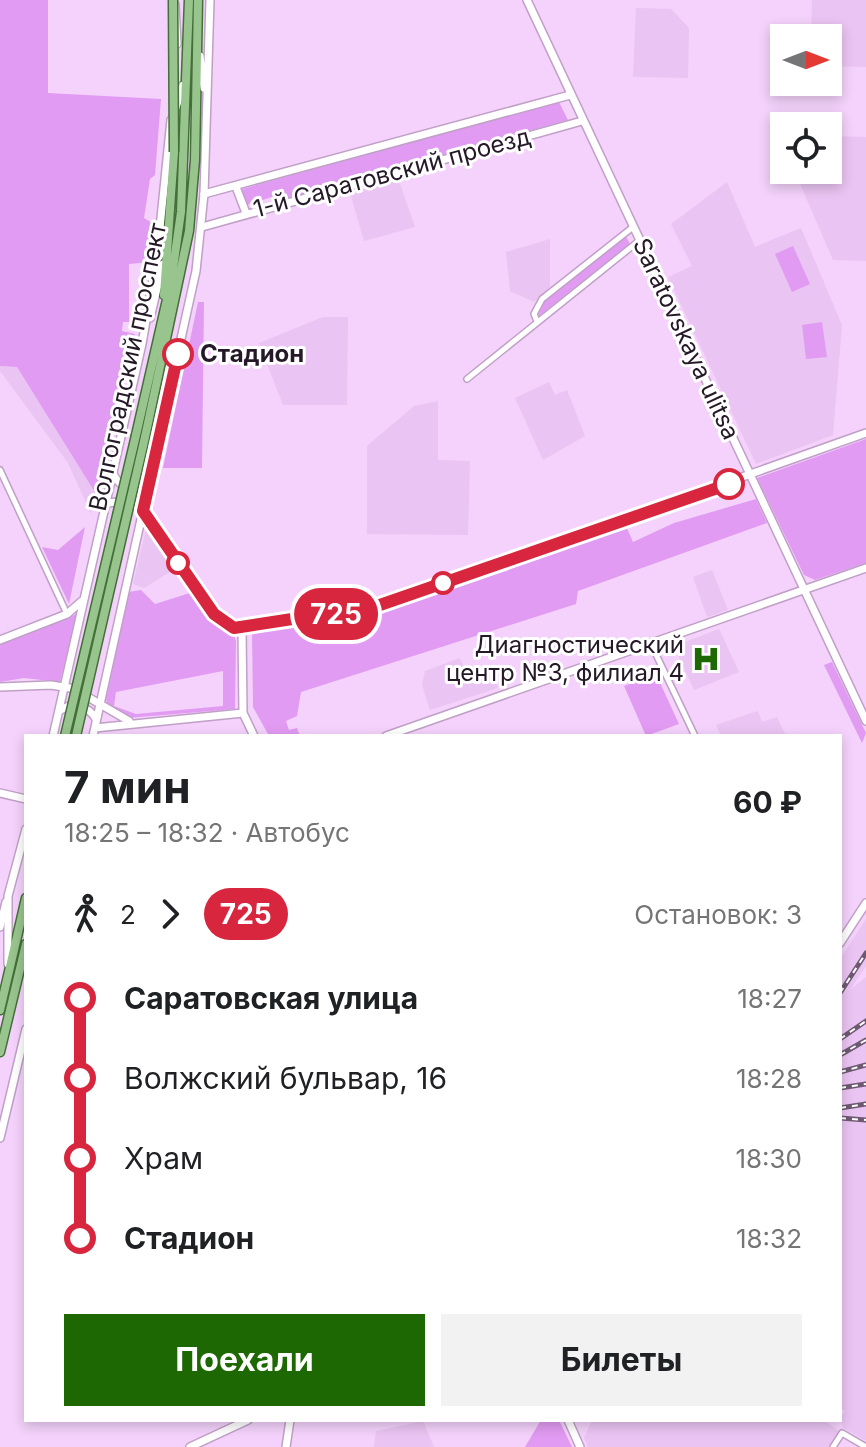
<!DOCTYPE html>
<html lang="ru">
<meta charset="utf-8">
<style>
body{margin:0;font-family:Inter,sans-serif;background:#f2f2f2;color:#202124;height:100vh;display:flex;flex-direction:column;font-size:30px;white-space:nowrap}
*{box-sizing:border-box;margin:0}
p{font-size:26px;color:#757577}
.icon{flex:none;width:44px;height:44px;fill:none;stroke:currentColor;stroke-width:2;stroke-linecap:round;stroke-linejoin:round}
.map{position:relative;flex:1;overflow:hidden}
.drawer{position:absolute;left:24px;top:734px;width:818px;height:688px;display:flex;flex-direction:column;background:#fff;border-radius:0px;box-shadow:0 4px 12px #0003}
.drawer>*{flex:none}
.badge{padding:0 16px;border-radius:26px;font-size:28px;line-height:52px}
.needle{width:52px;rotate:90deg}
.buttons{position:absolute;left:770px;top:24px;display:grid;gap:16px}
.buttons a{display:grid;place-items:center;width:72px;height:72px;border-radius:0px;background:#fff;box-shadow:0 4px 12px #0003;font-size:40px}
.map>.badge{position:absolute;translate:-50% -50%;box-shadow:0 0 0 4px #fff}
.legs{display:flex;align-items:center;gap:12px;height:88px;padding:0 40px;font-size:26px}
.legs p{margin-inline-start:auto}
.summary{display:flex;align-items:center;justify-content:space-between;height:136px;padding:0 40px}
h1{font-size:44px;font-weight:700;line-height:60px}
.primary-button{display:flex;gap:16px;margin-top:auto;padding:16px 40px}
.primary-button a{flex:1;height:92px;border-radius:0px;background:#1e6803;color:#fff;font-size:32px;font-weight:700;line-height:92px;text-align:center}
.primary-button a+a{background:#f2f2f2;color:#202124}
ul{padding:0 40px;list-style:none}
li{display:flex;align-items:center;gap:28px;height:80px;font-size:30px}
li i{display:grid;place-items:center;width:12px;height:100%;margin:0 10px;background:currentColor}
li i::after{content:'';width:20px;height:20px;margin:-10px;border:6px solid;border-radius:50%;background:#fff}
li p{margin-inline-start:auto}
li:first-child i{background:linear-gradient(#0000 50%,currentColor 0)}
li:last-child i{background:linear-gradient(currentColor 50%,#0000 0)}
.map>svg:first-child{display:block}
</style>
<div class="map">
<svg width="866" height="1447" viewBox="0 0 866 1447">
<rect width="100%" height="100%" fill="#f4d2fb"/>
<path fill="#eac4f2" d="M812 0H866V67L828 66V38H811Z
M636 8 671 9 689 28 688 78 633 77Z
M828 136 866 137V261L833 260 794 170H828Z
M398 178 415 227 364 241 350 193Z
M727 182 755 247 801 228 842 325 833 435 756 464 668 277 692 266 671 224Z
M550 239V287L534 302 510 291 506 252Z
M323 317H348L347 405H283L259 343Z
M0 366 17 367 96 494 91 514 68 463 0 371Z
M549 382 555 395 567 390 585 436 543 460 515 398Z
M438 401V460L470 461 468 535 367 534V446L414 406Z
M147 525 176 568 144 588 133 584Z
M712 570 728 610 707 617 693 577Z
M719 629 739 672 694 690 674 646Z
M460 658 465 670 471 669 474 677 493 672 498 688 430 710 422 685 425 671Z
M758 711 762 722 777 717 786 736H721L716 725Z
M866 919V966L850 990 866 977V1441L843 1428 840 1419 845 1411 840 1407V959Z
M592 1420H824L840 1432 830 1447H588L584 1438Z
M423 1421 434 1447H374L376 1431Z"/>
<path fill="#e19bf2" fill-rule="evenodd" d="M0 0H48V93L161 99 155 175 150 179 144 218 154 224 150 262 129 264V322H123L122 331 135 334 96 494 17 367 0 366Z
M559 102 568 120 277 201 272 197 247 205 242 189Z
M625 235 630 244 538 317 543 301Z
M793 246 810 284 792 292 775 254Z
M198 302H204L202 468H163Z
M822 322 827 357 806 359 802 325Z
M866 439V563L815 580 804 575 757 478Z
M756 499 767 523 578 591 576 604 301 692 297 716 286 721 289 730 297 728 300 736H269L253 707 252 632 361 618 412 602V598L440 592 447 585 504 564 513 565C527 550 602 534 626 526L633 542 674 523Z
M85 527 69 604 42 547 58 550Z
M141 590 155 604 193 592 219 626 233 632 236 641 235 709 128 718 109 707 106 700 129 592ZM223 671V706L136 714 114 706 116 692Z
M77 614 60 682 24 678 0 682V643Z
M832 662 866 733 862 743 824 665Z
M656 674 679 724 646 736 624 686Z
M541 1420H559L572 1447H525Z"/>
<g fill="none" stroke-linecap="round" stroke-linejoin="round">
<defs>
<path id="minor" d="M537 321 534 314 542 299 633 227
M467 379 640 240
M0 470 67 614
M651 644 695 736
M833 1447 842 1433 866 1447"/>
<path id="tertiary" d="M527 0 866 721
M236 187 246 213
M204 194 570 95
M202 227 582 121
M386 736 866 568
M0 793 26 799
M0 927 6 902
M840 943 866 903
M0 1138 26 1029
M190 1447 248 1420
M286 1447 290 1420"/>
<path id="secondary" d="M175 5 177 44
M200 56 204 88
M175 111 183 85
M150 318 163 264
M113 474C121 489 134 492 149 483
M107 503 128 501 143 511 219 619 234 628H248L387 603 866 433
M242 629 243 713 254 736
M0 640 67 614 82 601
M0 687 51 685 70 688
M81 693 129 721
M61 710C72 702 89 706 96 719
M95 728 243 713
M53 736 142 344 157 257 171 120
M93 736 196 271 204 194 210 0
M8 964V896L26 829
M568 1420 580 1447"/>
<path id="primary" d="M164 295 174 152
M136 435 171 282 181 212 189 0
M145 437 189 231 195 160 198 0
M0 1010 26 898
M0 1052 26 944"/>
</defs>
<use href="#minor" stroke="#c0a0c7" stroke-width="8"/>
<use href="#tertiary" stroke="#c0a0c7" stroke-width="10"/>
<use href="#secondary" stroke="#c0a0c7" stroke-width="10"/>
<use href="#primary" stroke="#436f38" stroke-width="11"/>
<use href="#minor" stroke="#fff" stroke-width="5"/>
<use href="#tertiary" stroke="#fff" stroke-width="7"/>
<use href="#secondary" stroke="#fff" stroke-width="7"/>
<use href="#primary" stroke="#98c48d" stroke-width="8"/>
<defs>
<path id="rail" d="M840 993 866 953
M840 1039 866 1021
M840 1055 866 1040
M840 1072 866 1065
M840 1088 866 1084
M840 1108 866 1104
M840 1118 866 1120"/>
</defs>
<use href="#rail" stroke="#6d5971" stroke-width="5"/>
<use href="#rail" stroke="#fff" stroke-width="2" stroke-dasharray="6" stroke-linecap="butt"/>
<defs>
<path id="primary-bridge" d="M173 0 174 152
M65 736 136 435
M76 736 145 437"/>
</defs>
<use href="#primary-bridge" stroke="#436f38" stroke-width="11" stroke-linecap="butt"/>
<use href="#primary-bridge" stroke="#98c48d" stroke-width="8"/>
</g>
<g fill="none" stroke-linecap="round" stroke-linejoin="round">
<defs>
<path id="line-1" d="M178 354 143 511 214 614 234 628 377 606 729 484"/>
</defs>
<use href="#line-1" stroke="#fff" stroke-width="18"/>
<use href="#line-1" stroke="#d7263d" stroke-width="12"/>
</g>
<defs>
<symbol id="hospital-bare" viewBox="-9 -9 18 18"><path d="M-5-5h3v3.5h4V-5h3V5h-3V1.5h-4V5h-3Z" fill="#1e6803" stroke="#fff" stroke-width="2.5" paint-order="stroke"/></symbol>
</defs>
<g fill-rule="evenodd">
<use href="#hospital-bare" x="686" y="639" width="40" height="40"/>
</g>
<g fill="#fff" stroke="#d7263d" stroke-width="4">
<circle cx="178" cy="354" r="14"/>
<circle cx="729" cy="484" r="14"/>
<circle cx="178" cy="563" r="10"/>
<circle cx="443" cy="583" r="10"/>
</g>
<g text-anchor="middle" stroke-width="6" stroke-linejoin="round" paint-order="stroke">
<g font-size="24" fill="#251928" stroke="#fff">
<text transform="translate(392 173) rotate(-15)" y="8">1-й Саратовский проезд</text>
<text transform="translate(686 339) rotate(65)" y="8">Saratovskaya ulitsa</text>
<text transform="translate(128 367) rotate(-78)" y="8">Волгоградский проспект</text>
</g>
<g font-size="24" font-weight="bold" fill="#251928" stroke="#fff" text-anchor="start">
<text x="200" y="362">Стадион</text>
</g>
<g font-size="24" fill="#251928" stroke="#fff" text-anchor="end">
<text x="684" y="653">Диагностический<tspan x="684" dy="28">центр №3, филиал 4</tspan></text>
</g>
</g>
</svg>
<div class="buttons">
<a><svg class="needle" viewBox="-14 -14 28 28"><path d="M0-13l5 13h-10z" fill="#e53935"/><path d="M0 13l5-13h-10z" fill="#757577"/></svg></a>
<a><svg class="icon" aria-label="locate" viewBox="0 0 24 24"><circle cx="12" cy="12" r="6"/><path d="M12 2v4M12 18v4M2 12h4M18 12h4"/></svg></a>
</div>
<b class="badge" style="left:336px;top:614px;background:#d7263d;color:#fff">725</b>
<section class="drawer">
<div class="summary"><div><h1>7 мин</h1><p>18:25 – 18:32 · Автобус</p></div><b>60 ₽</b></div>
<div class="legs"><svg class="icon" aria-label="walk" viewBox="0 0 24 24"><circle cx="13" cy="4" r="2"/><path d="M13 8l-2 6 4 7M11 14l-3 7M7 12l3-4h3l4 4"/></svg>2<svg class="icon" aria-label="forward" viewBox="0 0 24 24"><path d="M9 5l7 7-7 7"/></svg><b class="badge" style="background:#d7263d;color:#fff">725</b><p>Остановок: 3</p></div>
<ul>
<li><i style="color:#d7263d"></i><b>Саратовская улица</b><p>18:27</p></li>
<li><i style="color:#d7263d"></i><span>Волжский бульвар, 16</span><p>18:28</p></li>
<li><i style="color:#d7263d"></i><span>Храм</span><p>18:30</p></li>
<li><i style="color:#d7263d"></i><b>Стадион</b><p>18:32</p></li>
</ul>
<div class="primary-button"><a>Поехали</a><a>Билеты</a></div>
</section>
</div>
